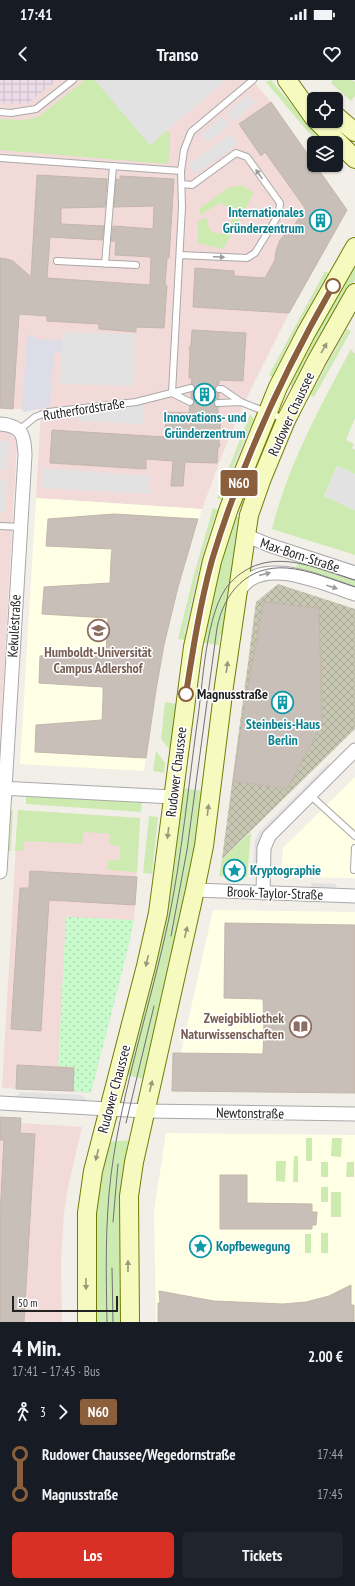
<!DOCTYPE html>
<html lang="de">
<meta charset="utf-8">
<style>
body{margin:0;font-family:"PT Sans Narrow",sans-serif;background:#20242c;color:#f1f3f6;height:100vh;display:flex;flex-direction:column;font-size:15px;white-space:nowrap}
*{box-sizing:border-box;margin:0}
p{font-size:13px;color:#9ea1a6}
.icon{flex:none;width:22px;height:22px;fill:none;stroke:currentColor;stroke-width:2;stroke-linecap:round;stroke-linejoin:round}
.map{position:relative;height:1242px;overflow:hidden}
.side{display:flex;flex-direction:column;background:#171b24;flex:1}
.side>*{flex:none}
.badge{padding:0 8px;border-radius:3px;font-size:14px;line-height:26px}
.tools{position:absolute;left:307px;top:12px;display:grid;gap:8px}
.tools a{display:grid;place-items:center;width:36px;height:36px;border-radius:6px;background:#171b24;box-shadow:0 1px 3px #0004;font-size:20px}
.scale{position:absolute;left:12px;bottom:10px;width:106px;box-sizing:border-box;padding-left:4px;border:2px solid #222;border-top:0;font-size:11px;line-height:14px;white-space:nowrap;color:#222;-webkit-text-stroke:3px #fff;paint-order:stroke}
.map>.badge{position:absolute;translate:-50% -50%;box-shadow:0 0 0 2px #fff}
.legs{display:flex;align-items:center;gap:6px;height:44px;padding:0 12px;font-size:13px}
.legs p{margin-inline-start:auto}
.headline{display:flex;align-items:center;justify-content:space-between;height:68px;padding:0 12px}
h1{font-size:22px;font-weight:700;line-height:30px}
.primary-button{display:flex;gap:8px;margin-top:auto;padding:8px 12px}
.primary-button a{flex:1;height:46px;border-radius:6px;background:#d93025;color:#fff;font-size:16px;font-weight:700;line-height:46px;text-align:center}
.primary-button a+a{background:#20242c;color:#f1f3f6}
ul{padding:0 12px;list-style:none}
li{display:flex;align-items:center;gap:14px;height:40px;font-size:15px}
li i{display:grid;place-items:center;width:6px;height:100%;margin:0 5px;background:currentColor}
li i::after{content:'';width:10px;height:10px;margin:-5px;border:3px solid;border-radius:50%;background:#171b24}
li p{margin-inline-start:auto}
li:first-child i{background:linear-gradient(#0000 50%,currentColor 0)}
li:last-child i{background:linear-gradient(currentColor 50%,#0000 0)}
.status{display:flex;justify-content:space-between;align-items:center;height:28px;padding:0 20px;background:#171b24;direction:ltr}
.status svg{height:11px;fill:currentColor}
header{display:flex;justify-content:space-between;align-items:center;height:52px;padding:0 12px;background:#171b24;font-size:18px;font-weight:700}
.map>svg:first-child{display:block}
</style>
<div class="status"><b>17:41</b><svg viewBox="0 0 49 12"><path d="M0 12V9h3v3zM5 12V6h3v6zM10 12V3h3v9zM15 12V0h3v12zM26 1h20v11H26zM47 4h2v5h-2z"/></svg></div>
<header><svg class="icon" aria-label="back" viewBox="0 0 24 24"><path d="M15 5l-7 7 7 7"/></svg>Transo<svg class="icon" aria-label="heart" viewBox="0 0 24 24"><path d="M12 20l-8-8c-3-5 5-10 8-4 3-6 11-1 8 4z"/></svg></header>
<div class="map">
<svg width="355" height="1242" viewBox="0 0 355 1242">
<defs>
<pattern id="industrial-grid" width="8" height="8" patternUnits="userSpaceOnUse"><rect width="8" height="8" fill="#ebdbe8"/><path d="M0 4h8M4 0v8" fill="none" stroke="#c9bcc7"/></pattern>
<pattern id="construction-cross-hatch" width="8" height="8" patternUnits="userSpaceOnUse"><rect width="8" height="8" fill="#c7c7b4"/><path d="M0 0l8 8M0 8l8-8" fill="none" stroke="#abab9a"/></pattern>
<pattern id="park-dots" width="8" height="8" patternUnits="userSpaceOnUse"><rect width="8" height="8" fill="#c8facc"/><path d="M2 2h.1M6 6h.1" fill="none" stroke="#acd6af" stroke-width="1.8" stroke-linecap="round"/></pattern>
</defs>
<rect width="100%" height="100%" fill="#f2efe9"/>
<path fill="#f2dad9" d="M0 0H252L271 22 314 84 289 233 246 319 223 373 202 429 36 418 41 330 0 328Z
M0 351H7L11 354 16 359 17 366 0 659Z
M18 730 140 738 134 840 128 868 91 1013 2 1008Z
M0 1037 21 1038V1043L82 1047 68 1107 64 1133 61 1181 62 1242H0Z"/>
<path fill="url(#industrial-grid)" d="M0 0H57L27 24 0 23Z"/>
<path fill="#ffffe5" d="M36 418 202 429 178 507 166 558 156 610 144 691 20 684Z
M355 697V798L281 797 283 768Z
M213 830 355 832V1013L172 1011 173 973H181Z
M166 1053 355 1055V1242H156L154 1131Z"/>
<path fill="url(#construction-cross-hatch)" d="M278 504 355 529V649L222 779 256 522Z"/>
<path fill="#cdebb0" d="M85 0H95L150 65 166 51 170 52V69L168 84 0 70V39L22 40 38 37Z
M271 0 309 45 328 63H322L308 52 266 2Z
M333 0H352L355 2V16L351 21 331 3Z
M241 105 254 113 242 135 220 123 200 135V128L228 108Z
M236 137 240 140 223 169 198 163V142L204 138 208 140V145L211 151 221 154C229 153 232 147 231 140Z
M355 179V200L295 308 287 304Z
M325 191 330 194 276 295 274 298 269 295Z
M347 249 351 251 314 317 307 313 308 310 314 309Z
M351 269 355 274V338L346 360 354 364 352 368 355 370V394L337 386 324 416 355 430V475L272 449C288 385 320 327 351 269Z
M250 334 255 340 252 349 248 350 222 414 225 419 224 421 217 418Z
M273 342 276 344 245 428 237 425Z
M213 428 221 431 220 434 215 436 201 480 184 553 186 556V560L178 559 193 498Z
M233 435 242 438 225 555H220L219 565 200 562Z
M299 480 355 496V510L297 491 296 488Z
M165 622 177 624 171 671 161 659Z
M156 671 165 683 164 693 153 691Z
M181 708 204 711 195 773 146 999 124 995Z
M26 714 142 721 141 732 26 724Z
M9 730H13L11 771H7Z
M18 730 140 738 137 792 108 790V780H120V766L110 765V754L84 752 82 764 25 761 23 771H15Z
M149 736 158 737 152 794 143 793Z
M251 752 247 797 219 796 222 779Z
M306 1058H312V1081H306Z
M332 1058H342L341 1077 331 1076Z
M132 1060 123 1242H93L95 1120 106 1062Z
M294 1076H298V1102H293Z
M276 1081H286L285 1102 276 1101Z
M321 1082H328V1097H321Z
M347 1082H354V1097H346Z
M321 1107H328V1122H321Z
M331 1112H341V1137H331Z
M321 1153H328V1173H321Z
M305 1154H311V1173H305Z"/>
<path fill="url(#park-dots)" d="M66 837 134 840 128 868 91 1013 73 1011 74 987 58 986Z"/>
<path fill="#e2e2e2" d="M95 0H226L150 65Z
M248 15 255 23 233 42 226 33Z
M222 36 230 45 208 63 200 55Z
M231 54 238 64 195 94 189 84Z
M328 201 277 297 275 290 296 249 322 203Z
M343 248 347 249 314 309 308 310Z
M63 252 136 254 134 306 60 304Z
M144 323 143 344 78 341V329Z
M300 325 302 331 269 408 264 410Z
M253 348 225 419 222 414 248 350Z
M0 361H9L7 390 0 389Z
M337 386 355 394V430L324 416Z
M43 388 149 396 151 414 42 408Z
M0 400 7 401 5 432H0Z
M220 434 188 558 184 553 201 480 215 436Z
M328 683 331 686 263 754 259 764 257 790H253L255 761 259 752Z
M311 803 336 804V808H311Z
M21 1012 82 1015 88 1021 15 1017Z"/>
<path fill="#dddde8" d="M27 255H35V259L62 260 61 273H54L50 326 25 332 22 331Z"/>
<path fill="#c7bfb8" stroke="#c4b6ab" d="M271 22 347 130 289 233 193 227 195 188 234 191V196L265 198 275 180 276 171 280 160 285 154 294 146 305 128 265 72 261 76 239 44Z
M37 95 107 99 105 127 61 128V144L104 146 102 160 50 157 47 198 150 205 151 177 115 175 116 161H111L113 146 153 149 154 126 114 127 116 99 120 100V96L174 99 169 178H167L165 205 167 206 164 248 136 247V252L99 249V244L47 241V236L19 234 13 329 0 328V178L7 179 13 181 31 197Z
M192 250 246 253 243 301 219 300V304L216 305 215 309V312L219 313V318L215 319 214 324 218 327V335H221L219 362 220 365 218 368 217 383 185 382 183 406H171L173 381 146 379V389L50 383 52 350 165 357 166 332 189 333 190 326 194 324V320L191 317V313L194 311 195 307 191 304 192 298H189L190 271 189 268 191 265Z
M114 434 198 439 178 507 164 565 156 610 146 678 35 672 36 645 102 640 103 618V607L39 603 40 576 106 572 108 538 42 534 44 507 110 503 111 480 112 469 46 466 48 439Z
M264 522 319 528 322 644 287 709 233 701 248 606Z
M30 791 137 797 135 825 49 820 41 951 11 949 20 808H29Z
M225 843 355 845V1013L172 1011 173 973 263 974 264 951 263 919 224 918Z
M17 985 74 988 73 1011 16 1009Z
M0 1037 21 1038 20 1053 35 1054 24 1242H0V1136L4 1060H0Z
M220 1095H247V1123L312 1124V1132H317L316 1145H312V1149H220Z
M351 1205V1225H354V1242H158V1223H160L159 1211 214 1221 283 1224 306 1222 329 1216Z"/>
<g fill="none" stroke-linecap="round" stroke-linejoin="round">
<defs>
<path id="lane" d="M0 32 11 33 36 29 73 0
M0 78 181 91
M180 175 247 178 255 173 279 134 280 123 247 77 236 73 192 105 182 104
M57 181 136 185
M105 184 113 86
M219 309H222L241 322 284 339
M172 313 182 127 181 91 184 70 191 52 253 0
M172 313 190 322
M218 323 241 322
M19 350 35 337 48 332 136 322 191 308
M0 446 20 447
M310 715 355 756
M354 790 355 768"/>
<path id="street" d="M0 344C23 346 24 355 25 375L0 792
M245 455 269 465 355 493
M238 514C257 472 324 504 355 514
M0 708 173 717
M195 810 355 816
M263 813 264 768 269 756 355 670
M0 1023 145 1031 355 1034"/>
<path id="secondary" d="M287 0 314 38
M336 36 355 52
M317 41 355 79
M87 1242V1133L93 1091 146 886 158 833 193 567 212 481 229 428 278 307 306 253 355 167
M130 1242 129 1116 134 1082 195 810 204 766 224 606 249 435 262 398 286 340 317 280 355 213"/>
</defs>
<use href="#lane" stroke="#a9a9a9" stroke-width="8"/>
<use href="#street" stroke="#a9a9a9" stroke-width="15"/>
<use href="#secondary" stroke="#707d05" stroke-width="20"/>
<use href="#lane" stroke="#fff" stroke-width="6"/>
<use href="#street" stroke="#fff" stroke-width="13"/>
<use href="#secondary" stroke="#f7fabf" stroke-width="18"/>
<path stroke="#707070" stroke-width="1" d="M171 856 187 770 217 548C224 512 248 485 287 488 310 490 333 500 355 507
M126 1043 154 926
M113 1142 118 1084
M112 1188 113 1242
M107 1242C106 1193 105 1144 111 1095 122 1008 151 924 169 838 182 774 188 709 197 644 203 607 205 530 230 503 267 464 313 487 355 500"/>
</g>
<defs><path id="oneway-solid" d="M-6-.8H1V-3.2L6.5 0L1 3.2V.8H-6Z"/></defs>
<g fill="#9c9c9c">
<use href="#oneway-solid" transform="translate(259 94) rotate(-125)"/>
<use href="#oneway-solid" transform="translate(219 177) rotate(2)"/>
<use href="#oneway-solid" transform="translate(265 494) rotate(-13)"/>
<use href="#oneway-solid" transform="translate(332 507) rotate(18)"/>
</g>
<g fill="#979978">
<use href="#oneway-solid" transform="translate(324 268) rotate(-60)"/>
<use href="#oneway-solid" transform="translate(227 587) rotate(-82)"/>
<use href="#oneway-solid" transform="translate(208 730) rotate(-83)"/>
<use href="#oneway-solid" transform="translate(168 753) rotate(97)"/>
<use href="#oneway-solid" transform="translate(186 852) rotate(-77)"/>
<use href="#oneway-solid" transform="translate(147 881) rotate(103)"/>
<use href="#oneway-solid" transform="translate(151 1006) rotate(-77)"/>
<use href="#oneway-solid" transform="translate(97 1075) rotate(104)"/>
<use href="#oneway-solid" transform="translate(128 1186) rotate(-90)"/>
<use href="#oneway-solid" transform="translate(86 1204) rotate(89)"/>
</g>
<g fill="none" stroke-linecap="round" stroke-linejoin="round">
<defs>
<path id="line-1" d="M186 614C193 569 200 524 212 480 241 384 283 293 333 206"/>
</defs>
<use href="#line-1" stroke="#fff" stroke-width="9"/>
<use href="#line-1" stroke="#8b5e3c" stroke-width="6"/>
</g>
<defs>
<symbol id="building-ring" viewBox="-11 -11 22 22"><circle r="9.5" fill="#fff" stroke="#0f9aa8" stroke-width="1.5"/><path d="M-4-6H4V6H1V3H-1V6H-4ZM-2.5-4.3h1.7v1.8h-1.7ZM.8-4.3h1.7v1.8H.8ZM-2.5-1h1.7V.8h-1.7ZM.8-1h1.7V.8H.8Z" fill="#0f9aa8"/></symbol>
<symbol id="university-ring" viewBox="-11 -11 22 22"><circle r="9.5" fill="#fff" stroke="#8d6e63" stroke-width="1.5"/><path d="M0-5L7-2L0 1L-7-2ZM-4 1L0 2.5L4 1V4Q0 6-4 4Z" fill="#8d6e63"/></symbol>
<symbol id="sight-ring" viewBox="-11 -11 22 22"><circle r="9.5" fill="#fff" stroke="#0f9aa8" stroke-width="1.5"/><path d="M0-6L1.8-2.2L6-1.7L2.9 1.2L3.7 5.4L0 3.3L-3.7 5.4L-2.9 1.2L-6-1.7L-1.8-2.2Z" fill="#0f9aa8"/></symbol>
<symbol id="library-ring" viewBox="-11 -11 22 22"><circle r="9.5" fill="#fff" stroke="#8d6e63" stroke-width="1.5"/><path d="M-6-4Q-3-5.5-.7-3.5V5Q-3 3-6 4ZM6-4Q3-5.5 .7-3.5V5Q3 3 6 4Z" fill="#8d6e63"/></symbol>
</defs>
<g fill-rule="evenodd">
<use href="#building-ring" x="308" y="128" width="25" height="25"/>
<use href="#building-ring" x="192" y="302" width="25" height="25"/>
<use href="#university-ring" x="86" y="538" width="25" height="25"/>
<use href="#building-ring" x="270" y="610" width="25" height="25"/>
<use href="#sight-ring" x="222" y="778" width="25" height="25"/>
<use href="#library-ring" x="288" y="934" width="25" height="25"/>
<use href="#sight-ring" x="188" y="1154" width="25" height="25"/>
</g>
<g fill="#fff" stroke="#8b5e3c" stroke-width="2">
<circle cx="333" cy="206" r="7"/>
<circle cx="186" cy="614" r="7"/>
</g>
<g text-anchor="middle" stroke-width="3" stroke-linejoin="round" paint-order="stroke">
<g font-size="14" font-weight="bold" fill="#0d838f" stroke="#fff">
<text x="304" y="137" text-anchor="end">Internationales<tspan x="304" dy="16">Gründerzentrum</tspan></text>
<text x="205" y="342">Innovations- und<tspan x="205" dy="16">Gründerzentrum</tspan></text>
<text x="283" y="649">Steinbeis-Haus<tspan x="283" dy="16">Berlin</tspan></text>
<text x="250" y="795" text-anchor="start">Kryptographie</text>
<text x="216" y="1171" text-anchor="start">Kopfbewegung</text>
</g>
<g font-size="14" fill="#222" stroke="#fff">
<text transform="translate(84 329) rotate(-9)" y="5">Rutherfordstraße</text>
<text transform="translate(291 334) rotate(-65)" y="5">Rudower Chaussee</text>
<text transform="translate(300 475) rotate(18)" y="5">Max-Born-Straße</text>
<text transform="translate(14 546) rotate(-87)" y="5">Kekuléstraße</text>
<text transform="translate(176 692) rotate(-83)" y="5">Rudower Chaussee</text>
<text transform="translate(275 813) rotate(2)" y="5">Brook-Taylor-Straße</text>
<text transform="translate(114 1009) rotate(-75)" y="5">Rudower Chaussee</text>
<text transform="translate(250 1033) rotate(1)" y="5">Newtonstraße</text>
</g>
<g font-size="14" font-weight="bold" fill="#785e54" stroke="#fff">
<text x="98" y="577">Humboldt-Universität<tspan x="98" dy="16">Campus Adlershof</tspan></text>
<text x="284" y="943" text-anchor="end">Zweigbibliothek<tspan x="284" dy="16">Naturwissenschaften</tspan></text>
</g>
<g font-size="14" font-weight="bold" fill="#222" stroke="#fff" text-anchor="start">
<text x="197" y="619">Magnusstraße</text>
</g>
</g>
</svg>
<div class="tools">
<a><svg class="icon" aria-label="locate" viewBox="0 0 24 24"><circle cx="12" cy="12" r="6"/><path d="M12 2v4M12 18v4M2 12h4M18 12h4"/></svg></a>
<a><svg class="icon" aria-label="layers" viewBox="0 0 24 24"><path d="M12 4l9 5-9 5-9-5zM3 14l9 5 9-5"/></svg></a>
</div>
<div class="scale">50 m</div>
<b class="badge" style="left:239px;top:403px;background:#8b5e3c;color:#fff">N60</b>
</div>
<section class="side">
<div class="headline"><div><h1>4 Min.</h1><p>17:41 – 17:45 · Bus</p></div><b>2.00 €</b></div>
<div class="legs"><svg class="icon" aria-label="walk" viewBox="0 0 24 24"><circle cx="13" cy="4" r="2"/><path d="M13 8l-2 6 4 7M11 14l-3 7M7 12l3-4h3l4 4"/></svg>3<svg class="icon" aria-label="forward" viewBox="0 0 24 24"><path d="M9 5l7 7-7 7"/></svg><b class="badge" style="background:#8b5e3c;color:#fff">N60</b></div>
<ul>
<li><i style="color:#8b5e3c"></i><b>Rudower Chaussee/Wegedornstraße</b><p>17:44</p></li>
<li><i style="color:#8b5e3c"></i><b>Magnusstraße</b><p>17:45</p></li>
</ul>
<div class="primary-button"><a>Los</a><a>Tickets</a></div>
</section>
